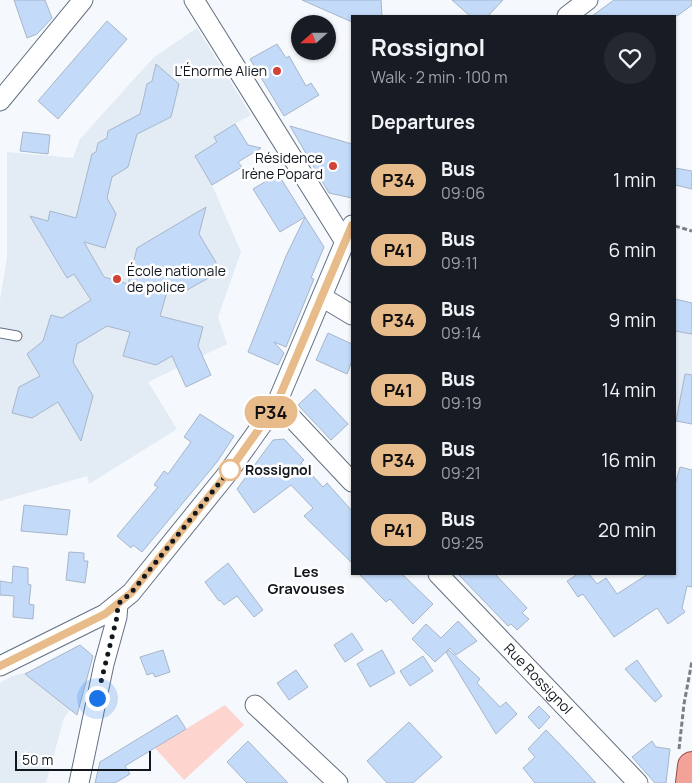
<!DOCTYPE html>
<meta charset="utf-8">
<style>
body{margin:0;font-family:Manrope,sans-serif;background:#242831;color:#f1f3f6;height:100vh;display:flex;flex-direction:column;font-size:19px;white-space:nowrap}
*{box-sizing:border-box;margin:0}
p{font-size:16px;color:#9ea1a6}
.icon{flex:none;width:28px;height:28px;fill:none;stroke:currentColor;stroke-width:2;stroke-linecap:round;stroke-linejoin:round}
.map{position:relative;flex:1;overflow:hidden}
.sheet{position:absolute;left:351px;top:15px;width:325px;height:560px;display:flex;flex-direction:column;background:#171b24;border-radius:0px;box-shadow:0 1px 4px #0004}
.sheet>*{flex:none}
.badge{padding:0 10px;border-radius:16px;font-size:18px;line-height:32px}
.needle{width:32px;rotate:249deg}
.tools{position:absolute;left:291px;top:15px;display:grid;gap:10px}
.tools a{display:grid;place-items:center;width:45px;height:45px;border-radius:50%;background:#171b24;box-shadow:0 1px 4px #0004;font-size:25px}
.scale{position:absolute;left:15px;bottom:12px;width:136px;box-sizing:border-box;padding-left:5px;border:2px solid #12171e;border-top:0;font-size:14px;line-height:18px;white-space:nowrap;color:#12171e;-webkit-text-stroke:4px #fff;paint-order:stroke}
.you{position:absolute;width:25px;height:25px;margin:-12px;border:4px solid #fff;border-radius:50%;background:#1a73e8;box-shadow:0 0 0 8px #1a73e833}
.map>.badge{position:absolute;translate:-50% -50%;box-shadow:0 0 0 2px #fff}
h2{padding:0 20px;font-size:19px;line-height:45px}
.round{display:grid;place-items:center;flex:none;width:52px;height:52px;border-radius:26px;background:#242831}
.headline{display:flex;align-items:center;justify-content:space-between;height:85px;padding:0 20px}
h1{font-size:24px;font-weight:700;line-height:38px}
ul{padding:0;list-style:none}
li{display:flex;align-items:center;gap:15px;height:70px;padding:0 20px}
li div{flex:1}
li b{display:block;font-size:19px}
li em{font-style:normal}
li .badge{min-width:55px;font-weight:700;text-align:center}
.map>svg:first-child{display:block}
</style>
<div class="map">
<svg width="692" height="783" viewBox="0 0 692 783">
<rect width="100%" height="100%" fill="#f5f8fc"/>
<path fill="#e3ebf5" d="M197 28 251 115 235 124 217 142 195 156 212 185 241 252 218 317 227 344 148 382 177 429 89 484 87 476 0 501V300L7 257V152L73 158 80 139 154 57Z
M675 299 692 303V424L675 421Z
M93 656 77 715 70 710 64 718 46 783H0V683L12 676Z"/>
<path fill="#fed4ce" d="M225 705 244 725 184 780 155 748Z"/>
<path fill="#c3daf8" stroke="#a7b6c9" d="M14 0H45L52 18 37 34 27 38Z
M302 0H381L382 16H352V22Z
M452 0H503L488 16H470Z
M614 0H692V5L677 16H592Z
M107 21 127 39 58 119 38 101Z
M277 44 286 58 289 56 306 86 311 83 319 95 284 116 250 59Z
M156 64 179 84 171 117 137 134 128 167 112 177 107 198 116 214 105 248 84 242 104 277 128 284 137 248 206 207 199 234 221 271 187 290 177 287 166 295 160 316 203 327 198 346 211 375 186 387 172 356 156 365 123 356 130 332 107 326 77 344 73 362 93 396 81 441 58 402 32 418 12 413 19 387 40 376 27 354 43 341 51 315 62 318 91 300 74 274 67 278 30 216 48 221 50 211 76 218 92 154 96 152 98 143 107 138 108 131 140 114 147 84 152 81Z
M235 124 248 145 261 148 238 162 242 167 212 185 195 156 217 142 214 137Z
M290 126 352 144V198L329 193Z
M23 132 50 135 48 154 20 151Z
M675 168 692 171V189L675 185Z
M278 174 324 247 311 278 314 279 286 347 274 342 284 353 278 365 248 352 286 256 305 217 280 232 253 189Z
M675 299 692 303V334L675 331Z
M328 333 352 344V361L347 374 316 360Z
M685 374 692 375V424L676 421Z
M315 389 348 424 331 440 298 405Z
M200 414 234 436 217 462 142 552 133 545 131 548 117 536 158 487 154 485 164 471 168 474 191 442 184 437Z
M284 439 304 460 301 463 323 487 327 483 352 511V563L304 516 313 508 291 485 254 513 237 489 273 440Z
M680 467 692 470V587L687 586 682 608 685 612 668 624 657 608 614 637 583 594 578 597 567 581 578 574H589L597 584 606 578 617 594 648 574H675V485Z
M24 505 70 510 67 535 21 531Z
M69 552 84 553V561H88L85 583 66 580Z
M228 563 263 610 254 617 237 596 224 605 220 600 219 601 205 582Z
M13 566 28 568V584L31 585 29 604 34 605 33 619 13 617 14 596 0 595V581L12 583Z
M359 574H402L433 604 413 624 390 599 386 602Z
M458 574H495L527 608 522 613 529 619 517 630 511 624 508 626Z
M458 621 477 641 456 655 450 648 435 662 412 639 426 624 441 638Z
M352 633 363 650 345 662 334 645Z
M80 645 93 656 77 715 25 674Z
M163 650 170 672 155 677 153 673 147 675 140 657Z
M382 650 395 673 370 687 357 664Z
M449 650 480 679 477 683 500 707 506 702 517 714 496 734 446 652Z
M423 656 433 671 410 686 400 671Z
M637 660 662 696 655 702 625 669Z
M296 670 308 687 289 700 277 683Z
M539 706 550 717 539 729 528 717Z
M177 715 186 729 125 766 130 774 115 783H95L100 762Z
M409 722 442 757 413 783H387L367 761Z
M546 730 575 760 596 783H535L523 768 535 757 528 749Z
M248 741 288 783H247L227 762Z
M652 741 656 747 670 749 666 783H655L632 757Z"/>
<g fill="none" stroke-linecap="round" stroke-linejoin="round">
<defs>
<path id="service" d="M0 333 17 336"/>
<g id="minor">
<path d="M194 0 345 242"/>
<path d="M567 16 588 0"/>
<path d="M0 101 83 0"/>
<path d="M322 297 352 315"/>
<path d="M276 405 290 416 352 482"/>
<path id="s1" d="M438 574 638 783"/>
<path d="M0 666 105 614 131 593 227 474 276 405 352 225"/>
<path d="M255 705 338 783"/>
<path d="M79 783 104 664 117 617 118 604"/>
</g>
<path id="primary" d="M690 783 692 766"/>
</defs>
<use href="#service" stroke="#637183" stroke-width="11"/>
<use href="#minor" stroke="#637183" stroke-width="21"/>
<use href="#primary" stroke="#9e4942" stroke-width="30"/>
<path stroke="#7b7f84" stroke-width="3" stroke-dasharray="5 2.5" stroke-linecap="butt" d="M675 226 692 231
M679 749 684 704 692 661"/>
<use href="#service" stroke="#fff" stroke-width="9"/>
<use href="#minor" stroke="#fff" stroke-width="19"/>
<use href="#primary" stroke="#f2a299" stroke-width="28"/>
</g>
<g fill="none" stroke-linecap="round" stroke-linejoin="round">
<defs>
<path id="line" d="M0 666 105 614 131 593 227 474 276 405 352 225"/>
</defs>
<use href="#line" stroke="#fff" stroke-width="11"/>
<use href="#line" stroke="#e8bb8a" stroke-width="8"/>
<path stroke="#12171e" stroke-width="5" stroke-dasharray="0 9" d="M97 698 117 617 118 604 131 593 230 470"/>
</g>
<g fill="#d14337" stroke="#fff" stroke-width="2">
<circle cx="277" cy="71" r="5"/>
<circle cx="333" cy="166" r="5"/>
<circle cx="117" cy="279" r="5"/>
</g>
<circle fill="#fff" stroke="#e8bb8a" stroke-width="2.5" cx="230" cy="470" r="10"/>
<g text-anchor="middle" stroke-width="5" stroke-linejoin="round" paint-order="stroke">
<g font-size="14" fill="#12171e" stroke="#fff" text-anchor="end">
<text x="267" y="76">L'Énorme Alien</text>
<text x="323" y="163">Résidence<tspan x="323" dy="16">Irène Popard</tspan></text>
<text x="127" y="276" text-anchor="start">École nationale<tspan x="127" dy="16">de police</tspan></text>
</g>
<g font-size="14" font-weight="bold" fill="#12171e" stroke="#fff" text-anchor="start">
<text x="245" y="475">Rossignol</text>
</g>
<g font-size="14" fill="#12171e" stroke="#fff">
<text dy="5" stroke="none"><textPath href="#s1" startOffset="145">Rue Rossignol</textPath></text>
</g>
<g font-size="15" font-weight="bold" fill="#12171e" stroke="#fff">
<text x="306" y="577">Les<tspan x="306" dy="17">Gravouses</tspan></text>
</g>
</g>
</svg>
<div class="tools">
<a><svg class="needle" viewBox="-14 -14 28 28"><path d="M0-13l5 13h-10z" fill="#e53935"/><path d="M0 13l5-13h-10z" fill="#9ea1a6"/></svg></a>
</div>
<div class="scale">50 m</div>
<div class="you" style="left:97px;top:698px"></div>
<b class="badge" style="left:271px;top:412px;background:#e8bb8a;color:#111">P34</b>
<section class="sheet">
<div class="headline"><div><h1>Rossignol</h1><p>Walk · 2 min · 100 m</p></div><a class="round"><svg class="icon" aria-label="heart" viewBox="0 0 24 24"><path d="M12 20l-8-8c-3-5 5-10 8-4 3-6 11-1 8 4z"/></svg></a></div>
<h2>Departures</h2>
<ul>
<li><span class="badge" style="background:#e8bb8a;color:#111">P34</span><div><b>Bus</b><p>09:06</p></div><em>1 min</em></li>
<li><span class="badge" style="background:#e8bb8a;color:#111">P41</span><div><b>Bus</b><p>09:11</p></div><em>6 min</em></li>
<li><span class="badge" style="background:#e8bb8a;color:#111">P34</span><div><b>Bus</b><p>09:14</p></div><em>9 min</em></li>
<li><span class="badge" style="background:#e8bb8a;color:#111">P41</span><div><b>Bus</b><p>09:19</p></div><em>14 min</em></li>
<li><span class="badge" style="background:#e8bb8a;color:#111">P34</span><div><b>Bus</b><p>09:21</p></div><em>16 min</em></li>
<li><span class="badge" style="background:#e8bb8a;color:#111">P41</span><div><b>Bus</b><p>09:25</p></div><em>20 min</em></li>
</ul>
</section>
</div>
